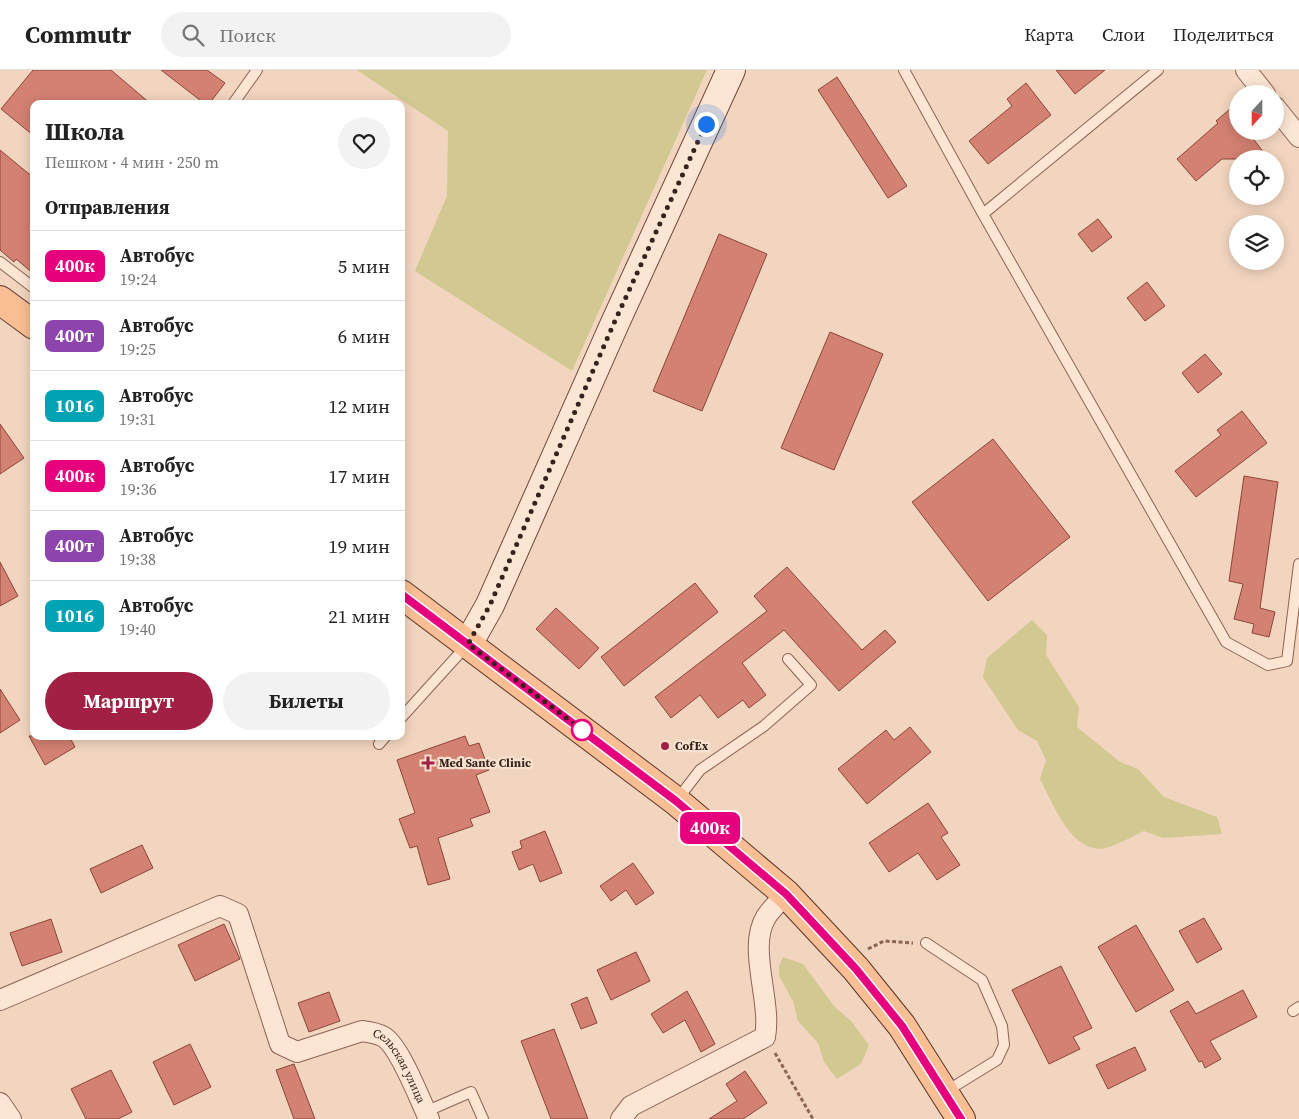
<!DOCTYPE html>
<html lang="ru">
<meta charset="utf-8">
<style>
body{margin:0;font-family:"Source Serif 4",serif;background:#f2f2f2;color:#222;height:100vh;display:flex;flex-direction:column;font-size:19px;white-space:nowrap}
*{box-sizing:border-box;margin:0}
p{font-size:16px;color:#767676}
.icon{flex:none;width:28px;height:28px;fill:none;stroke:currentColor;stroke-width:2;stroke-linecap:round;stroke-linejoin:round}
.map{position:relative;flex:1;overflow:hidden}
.details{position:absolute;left:30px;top:30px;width:375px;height:640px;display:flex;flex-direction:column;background:#fff;border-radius:10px;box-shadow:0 2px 12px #0003}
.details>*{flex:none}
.badge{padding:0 10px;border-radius:8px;font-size:18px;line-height:32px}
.needle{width:32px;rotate:201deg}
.controls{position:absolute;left:1229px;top:15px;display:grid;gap:10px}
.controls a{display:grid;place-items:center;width:55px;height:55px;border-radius:50%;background:#fff;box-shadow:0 2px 12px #0003;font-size:25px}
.you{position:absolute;width:25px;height:25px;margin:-12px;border:4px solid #fff;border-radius:50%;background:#1a73e8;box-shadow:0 0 0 8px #1a73e833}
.map>.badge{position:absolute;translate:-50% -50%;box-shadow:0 0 0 2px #fff}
h2{padding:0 15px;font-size:19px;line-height:45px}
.round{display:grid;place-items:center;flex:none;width:52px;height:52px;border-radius:26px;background:#f2f2f2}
.headline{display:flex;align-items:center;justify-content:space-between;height:85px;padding:0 15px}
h1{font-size:24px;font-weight:700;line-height:38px}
.button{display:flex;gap:10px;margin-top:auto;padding:10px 15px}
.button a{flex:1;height:58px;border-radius:30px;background:#a12043;color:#fff;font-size:20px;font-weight:700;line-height:58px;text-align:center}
.button a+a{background:#f2f2f2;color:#222}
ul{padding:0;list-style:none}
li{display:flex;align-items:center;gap:15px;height:70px;padding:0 15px;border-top:1px solid #e0e0e0}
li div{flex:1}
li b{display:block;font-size:19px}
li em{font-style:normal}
li .badge{min-width:55px;font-weight:700;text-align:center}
header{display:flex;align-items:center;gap:30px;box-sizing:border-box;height:70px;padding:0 25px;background:#fff;border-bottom:1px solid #e0e0e0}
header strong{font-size:24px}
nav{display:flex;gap:28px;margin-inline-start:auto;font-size:18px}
.search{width:350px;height:45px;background:#f2f2f2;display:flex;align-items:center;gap:12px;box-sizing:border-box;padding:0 18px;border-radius:28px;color:#767676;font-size:19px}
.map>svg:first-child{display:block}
</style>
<header>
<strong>Commutr</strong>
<div class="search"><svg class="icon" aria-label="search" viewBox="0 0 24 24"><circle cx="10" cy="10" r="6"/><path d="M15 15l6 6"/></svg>Поиск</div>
<nav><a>Карта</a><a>Слои</a><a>Поделиться</a></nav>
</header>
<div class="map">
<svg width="1299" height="1049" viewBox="0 0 1299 1049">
<rect width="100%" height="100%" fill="#f2d5bf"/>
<path fill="#d1c892" d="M357 0H707L572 301 415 201 447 126 448 61Z
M1032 550 1047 565 1046 585 1079 637 1077 657 1120 692 1138 699 1164 727 1217 747 1222 764 1163 768 1144 761C1133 766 1121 773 1109 777 1073 789 1053 733 1040 709L1046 690 1037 671 1018 660 983 607 987 588Z
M783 887 803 894 834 936 851 951 869 975 861 994 837 1009 824 992 818 973 798 951 793 931 779 906V896Z"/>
<path fill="#d38172" stroke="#8e4539" d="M33 0H111L151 34H34V66L1 39Z
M161 0H207L225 13 209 34H205Z
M1056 0H1105L1075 24Z
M837 7 907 116 888 128 818 20Z
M1026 13 1051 45 988 94 969 71 1012 36 1007 29Z
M1238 32V61H1247L1269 89H1222L1196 111 1177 89 1218 53 1216 51Z
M0 80 34 108V204L16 189 14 192 0 180Z
M1098 149 1112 167 1092 182 1078 164Z
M719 164 767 184 702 341 653 321Z
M1147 212 1165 236 1145 251 1127 228Z
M830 262 883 284 834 400 781 378Z
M1205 284 1222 304 1198 323 1182 303Z
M1242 341 1267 373 1196 427 1175 401 1221 365 1217 360Z
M0 354 24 388 0 404Z
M993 369 1070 467 988 531 912 432Z
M1244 406 1278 412 1260 538 1275 542 1269 567 1252 563 1254 554 1234 549 1243 514 1229 511Z
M0 492 18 526 0 536Z
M787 497 862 580 885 560 896 572 839 621 784 560 742 593 766 625 749 638 743 630 718 648 700 625 671 648 655 627 767 541 754 526Z
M695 513 718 542 624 616 601 587Z
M556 538 599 578 579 599 536 559Z
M0 619 20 650 0 663Z
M910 657 931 682 867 734 838 699 886 660 894 670Z
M29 666H69L75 677 45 695Z
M465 666 469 676 479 673 489 700 476 705 490 742 470 749 473 756 438 768 450 809 428 815 417 776 410 778 399 749 415 743 397 690Z
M928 733 948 763 941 767 960 795 937 810 918 783 889 802 869 773Z
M545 761 562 803 540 812 533 794 519 800 512 782 522 778 520 771Z
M142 775 153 798 101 823 90 799Z
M633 793 654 823 636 835 626 820 611 831 600 816Z
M1204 848 1222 879 1197 893 1179 861Z
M51 849 62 882 22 896 10 863Z
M224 854 240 889 195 911 178 875Z
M1136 855 1174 920 1136 942 1098 877Z
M636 882 650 911 611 930 597 900Z
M1061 896 1092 958 1073 967 1080 979 1049 994 1012 920Z
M1243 920 1257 947 1210 971 1221 989 1205 998 1202 991 1199 992 1170 941 1188 931 1196 944Z
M687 921 715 974 701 982 685 950 663 963 651 944Z
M329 922 340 951 309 962 298 933Z
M587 927 597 953 581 959 571 934Z
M554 959 588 1049H551L521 971Z
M190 974 211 1017 174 1035 153 992Z
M1135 977 1146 1000 1108 1019 1096 995Z
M294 994 315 1049H294L276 1000Z
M111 1000 132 1042 118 1049H86L71 1019Z
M745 1001 767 1033 743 1049H709L737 1031 726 1014Z"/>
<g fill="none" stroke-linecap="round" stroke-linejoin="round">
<defs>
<path id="lane" d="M904 0 983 144
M1158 0 983 144 1226 572 1268 595 1287 591 1299 494
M233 34 257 0
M0 192 34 218
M401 648 468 574
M379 674 386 666
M677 730 700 700 764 656 811 615 788 589
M926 873 982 910 1002 956 1004 975 997 990 945 1022
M1293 941 1299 937
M425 1042 471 1022 483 1049"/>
<g id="street">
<path d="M1246 0 1265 24"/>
<path d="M1275 37 1299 67"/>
<path id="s1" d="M0 930 220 836 238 844 280 974 297 982 362 961C370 962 377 963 384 967 400 977 420 1030 429 1049"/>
<path d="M0 1033 11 1049"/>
<path d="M621 1049 631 1036 765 967C772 931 747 878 766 847 771 839 780 831 786 824"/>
</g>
<path id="secondary" d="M468 574 490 535 615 253 731 0"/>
<path id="primary" d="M0 230 34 255
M401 524 676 731 786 824 856 899 902 956 961 1049"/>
</defs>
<use href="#lane" stroke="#8c6456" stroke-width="12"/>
<use href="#street" stroke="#8c6456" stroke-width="22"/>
<use href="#secondary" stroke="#6e4639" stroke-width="30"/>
<use href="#primary" stroke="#59342b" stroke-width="30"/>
<path stroke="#8c6456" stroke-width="3" stroke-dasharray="4 2.5" stroke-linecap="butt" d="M868 879 884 871 913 873
M775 983 813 1049"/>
<use href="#lane" stroke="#fce5d3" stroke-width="10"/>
<use href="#street" stroke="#fce5d3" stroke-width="20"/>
<use href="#secondary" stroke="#fce5d3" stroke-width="28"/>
<use href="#primary" stroke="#f9be93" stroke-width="28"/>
</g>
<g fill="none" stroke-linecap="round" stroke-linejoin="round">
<defs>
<path id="line" d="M401 524 676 731 786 824 856 899 902 956 961 1049"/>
</defs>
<use href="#line" stroke="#fff" stroke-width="11"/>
<use href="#line" stroke="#e6007e" stroke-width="8"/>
<path stroke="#3a221c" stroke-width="5" stroke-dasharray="0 9" d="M582 660 585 662 468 574 490 535 614 253 706 54"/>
</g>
<circle fill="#fff" stroke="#e6007e" stroke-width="2.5" cx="582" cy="660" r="10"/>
<g fill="#a12043" stroke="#f8e2cf" stroke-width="2">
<circle cx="665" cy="676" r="5"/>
<path d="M425.5 685.5h5v5h5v5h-5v5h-5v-5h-5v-5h5z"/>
</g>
<g text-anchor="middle" stroke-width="4.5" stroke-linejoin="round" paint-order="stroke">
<g font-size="12" font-weight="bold" fill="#3a221c" stroke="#f8e2cf" text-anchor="start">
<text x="675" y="680">CofEx</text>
<text x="439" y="697">Med Sante Clinic</text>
</g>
<g font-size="12" fill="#3a221c" stroke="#f8e2cf">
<text dy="4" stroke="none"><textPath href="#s1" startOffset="538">Сельская улица</textPath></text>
</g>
</g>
</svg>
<div class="controls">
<a><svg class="needle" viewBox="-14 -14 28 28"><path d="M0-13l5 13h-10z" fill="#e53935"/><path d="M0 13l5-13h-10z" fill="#767676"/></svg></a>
<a><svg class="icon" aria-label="locate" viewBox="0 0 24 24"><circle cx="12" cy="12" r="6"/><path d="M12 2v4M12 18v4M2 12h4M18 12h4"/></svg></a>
<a><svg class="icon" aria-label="layers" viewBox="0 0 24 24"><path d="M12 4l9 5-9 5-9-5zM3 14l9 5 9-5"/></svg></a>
</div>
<div class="you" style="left:706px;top:54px"></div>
<b class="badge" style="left:710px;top:758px;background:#e6007e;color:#fff">400к</b>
<section class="details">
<div class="headline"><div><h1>Школа</h1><p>Пешком · 4 мин · 250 m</p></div><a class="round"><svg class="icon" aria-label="heart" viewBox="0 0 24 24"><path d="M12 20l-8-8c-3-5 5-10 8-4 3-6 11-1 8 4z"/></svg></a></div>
<h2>Отправления</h2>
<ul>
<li><span class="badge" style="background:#e6007e;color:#fff">400к</span><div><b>Автобус</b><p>19:24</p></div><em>5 мин</em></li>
<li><span class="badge" style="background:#8e44ad;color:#fff">400т</span><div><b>Автобус</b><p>19:25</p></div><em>6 мин</em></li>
<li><span class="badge" style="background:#00a3b4;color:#fff">1016</span><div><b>Автобус</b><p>19:31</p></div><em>12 мин</em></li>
<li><span class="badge" style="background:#e6007e;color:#fff">400к</span><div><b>Автобус</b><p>19:36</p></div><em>17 мин</em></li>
<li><span class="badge" style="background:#8e44ad;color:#fff">400т</span><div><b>Автобус</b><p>19:38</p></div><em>19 мин</em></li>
<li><span class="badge" style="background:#00a3b4;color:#fff">1016</span><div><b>Автобус</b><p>19:40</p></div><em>21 мин</em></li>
</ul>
<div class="button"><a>Маршрут</a><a>Билеты</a></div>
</section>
</div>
